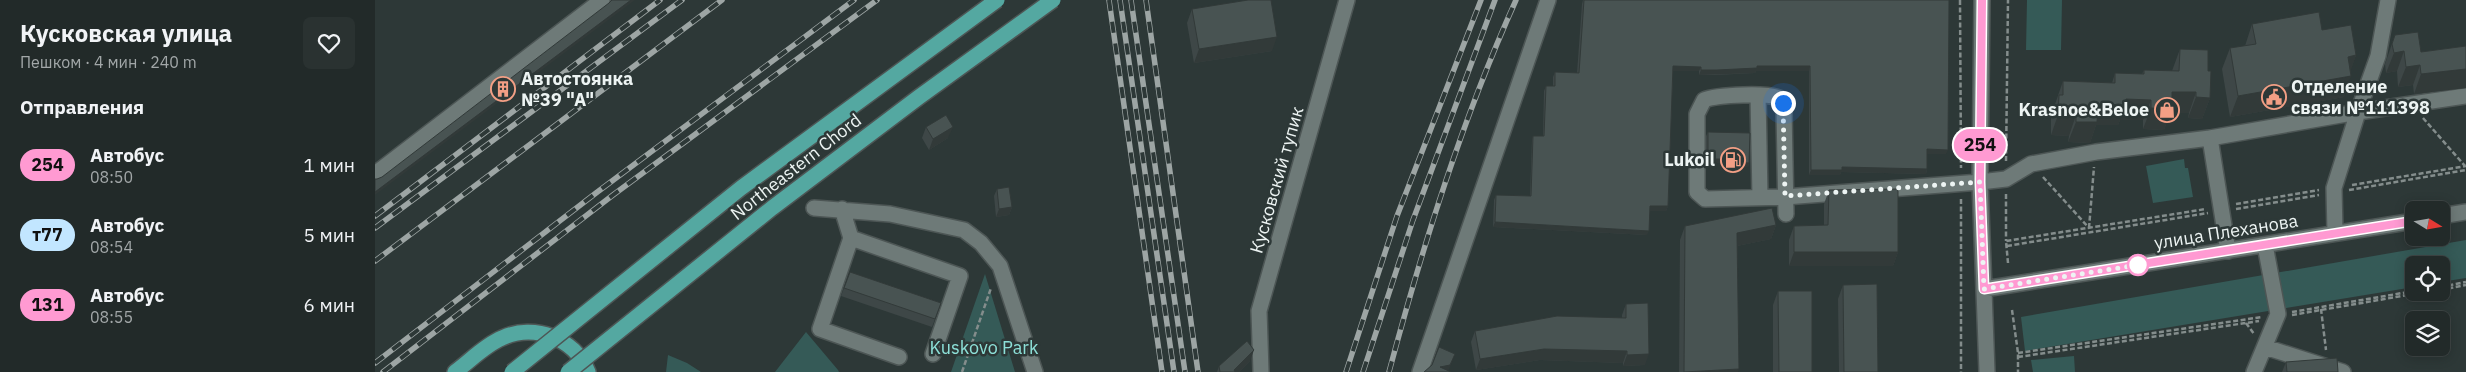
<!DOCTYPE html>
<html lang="ru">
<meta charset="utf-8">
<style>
body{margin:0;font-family:"IBM Plex Sans",sans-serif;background:#2a3231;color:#f1f3f6;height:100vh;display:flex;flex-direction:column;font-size:19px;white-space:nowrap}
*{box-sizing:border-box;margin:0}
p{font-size:16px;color:#a2a7a8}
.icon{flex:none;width:28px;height:28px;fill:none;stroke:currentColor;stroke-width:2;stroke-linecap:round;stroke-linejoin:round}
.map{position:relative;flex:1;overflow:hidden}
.sheet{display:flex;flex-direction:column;background:#222a29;width:375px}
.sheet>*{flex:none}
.badge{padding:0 10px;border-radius:16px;font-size:18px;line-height:32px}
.needle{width:32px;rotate:101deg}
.controls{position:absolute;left:2030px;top:201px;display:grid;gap:10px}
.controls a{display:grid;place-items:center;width:45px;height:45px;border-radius:8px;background:#222a29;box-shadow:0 2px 12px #0003,0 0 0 1px #3f4646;font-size:25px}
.you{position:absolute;width:25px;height:25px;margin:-12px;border:4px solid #fff;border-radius:50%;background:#1a73e8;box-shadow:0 0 0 8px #1a73e833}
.map>.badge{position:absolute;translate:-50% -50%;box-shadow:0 0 0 2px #fff}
h2{padding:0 20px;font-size:19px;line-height:45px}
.round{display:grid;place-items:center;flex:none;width:52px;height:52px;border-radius:8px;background:#2a3231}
.headline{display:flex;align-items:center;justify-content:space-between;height:85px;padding:0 20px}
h1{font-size:24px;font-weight:700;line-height:38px}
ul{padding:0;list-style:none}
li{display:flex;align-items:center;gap:15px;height:70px;padding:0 20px}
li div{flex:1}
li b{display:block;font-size:19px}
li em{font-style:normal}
li .badge{min-width:55px;font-weight:700;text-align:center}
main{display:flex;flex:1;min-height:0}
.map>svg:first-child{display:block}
</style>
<main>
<section class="sheet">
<div class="headline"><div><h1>Кусковская улица</h1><p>Пешком · 4 мин · 240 m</p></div><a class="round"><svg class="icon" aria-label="heart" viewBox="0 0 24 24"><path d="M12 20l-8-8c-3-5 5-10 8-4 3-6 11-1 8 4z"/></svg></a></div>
<h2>Отправления</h2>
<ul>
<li><span class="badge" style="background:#ff9ad2;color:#111">254</span><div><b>Автобус</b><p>08:50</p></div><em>1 мин</em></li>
<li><span class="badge" style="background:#c2e6ff;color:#111">т77</span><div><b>Автобус</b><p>08:54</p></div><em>5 мин</em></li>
<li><span class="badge" style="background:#ff9ad2;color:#111">131</span><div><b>Автобус</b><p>08:55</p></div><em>6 мин</em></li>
</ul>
</section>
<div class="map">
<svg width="2091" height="372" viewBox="0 0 2091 372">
<rect width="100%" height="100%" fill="#2d3837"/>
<path fill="#355a57" d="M1652 0H1687L1686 50H1651Z
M1809 159 1810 168H1813L1818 197 1778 203 1771 166Z
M2091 240V278L2066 282V265H2039V287L1650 351 1646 317Z
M610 274 640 372H576Z
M431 332 463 370 464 372H400Z
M293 355 312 363 326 372H291Z
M1699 356 1700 372H1658L1656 360Z"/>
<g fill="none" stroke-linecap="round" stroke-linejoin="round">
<defs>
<path id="minor" d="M1607 0 1605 182 1612 372
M1383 96 1385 197
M1835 138 1983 112 2003 56 2013 0
M0 174 227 0
M439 208 515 214 589 230 606 243 625 266 660 372
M467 209 476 238 585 276 558 354
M1411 214 1409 110 1406 99C1396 92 1341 95 1329 100L1322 114V192L1330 199 1410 197 1605 182 1631 179 1656 164 1721 152 1835 138 1853 251
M2066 216 2091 212
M1960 233 1959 188 1983 112 2091 96
M476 238 445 329 524 357
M1609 289 2039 221
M1890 347 1968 372
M886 372 884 311 972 0
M1045 372 1173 0
M1879 372 1903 314 1890 245"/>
<path id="major" d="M80 372C95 361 110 345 127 338 159 323 200 338 213 372"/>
</defs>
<use href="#minor" stroke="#4d5655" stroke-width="18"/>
<use href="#major" stroke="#4d5655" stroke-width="18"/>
<path stroke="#848d8c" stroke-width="2.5" stroke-dasharray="5 2.5" stroke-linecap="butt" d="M1585 0 1586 168
M2048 118 2090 166
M1631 161 1633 0
M1668 177 1714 228
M1977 185 2091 166
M1974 190 2091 170
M1631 194V241
M1586 199V372
M1861 204 1944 190
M1861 209 1944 195
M1714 228 1719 167
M1632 246 1833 213
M1633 263 1631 241 1831 209
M2066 287 2091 282
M2066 290 2091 285
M1946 309 1951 350
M1637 310 1643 353V372
M1917 312 2039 291
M1917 315 2050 292
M1871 323 1879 334
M1643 353 1887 317
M1643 357 1884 321
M587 372 616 288"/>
<use href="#minor" stroke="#6e7a78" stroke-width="15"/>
<use href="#major" stroke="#54a8a1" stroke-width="15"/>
<defs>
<path id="rail" d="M734 0 787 372
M745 0 799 372
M756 0 810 372
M771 0 823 372
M0 216 285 0
M0 228 307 0
M0 261 347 0
M0 363 221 193 479 0
M8 372 238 195 502 0
M971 372 1022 216 1106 0
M988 372 1038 220 1120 0
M1014 372C1048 245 1087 120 1141 0"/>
</defs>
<use href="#rail" stroke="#9da5a4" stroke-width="5.5"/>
<use href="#rail" stroke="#2d3837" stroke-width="4" stroke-dasharray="11" stroke-linecap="butt"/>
<defs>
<path id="major-bridge" d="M137 372 366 188 622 0
M193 372 397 208 544 97 678 0"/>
</defs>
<use href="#major-bridge" stroke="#4d5655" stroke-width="18" stroke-linecap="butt"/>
<use href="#major-bridge" stroke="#54a8a1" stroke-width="15"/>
</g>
<path fill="#3e4747" d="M1208 0H1574L1571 154H1552V169L1551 174 1466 172 1465 175H1434V71H1381L1380 73 1340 75H1324V71H1298L1293 206 1291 211H1275L1272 235 1118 227 1119 200 1121 195 1155 196 1157 140 1158 136H1168L1169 91 1171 86H1178V77L1180 72 1202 73 1207 4Z
M817 9 897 51 819 63 812 23Z
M1877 24 1947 30 1981 55 1975 71 1969 97 1855 117 1847 69 1855 48 1870 46Z
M2020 35 2046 52 2091 46V88L2039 94 2038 85 2023 87 2022 71 2011 73 2010 64Z
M1805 49 1833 71 1835 98 1827 119 1813 118 1814 113H1795L1789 130 1768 129V120H1745L1743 125H1721L1715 143 1693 142 1694 136 1676 135V116L1688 81 1737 83 1740 73 1767 74 1769 70 1797 71Z
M551 127 573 138 554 150 547 138Z
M1333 132 1374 163 1373 167 1354 166V163H1331V136Z
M622 189 637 207 634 215 621 217 619 196Z
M1454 190 1523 252 1518 266H1414V240L1419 226 1449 225V204Z
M1401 225 1396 239 1362 246 1363 372H1304L1305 240 1310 226Z
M475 272 566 303 557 327 466 296Z
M1468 285 1503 372H1464L1463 299Z
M1403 291 1437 372H1398V305Z
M1251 304 1270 365 1248 366V363L1165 360 1101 370 1096 342 1100 331 1247 318V315Z
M875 361 864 372H842L844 366Z
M1911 362 1963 372H1907Z"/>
<path fill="#323a39" d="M256 0H260L0 195V192Z
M902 37 897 51 819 63 824 49Z
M2029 51 2022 71 2011 73 2019 53Z
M1981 55 1974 76 1973 57Z
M2045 65 2038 85 2023 87 2031 67Z
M1298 66 1326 67 1324 71H1296Z
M1382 66H1435L1434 71H1381L1380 73 1324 75 1326 70Z
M2091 69V88L2039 94 2046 74Z
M1976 76 1969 97 1855 117 1863 96Z
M1797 92H1821L1814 113H1795L1789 130 1768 129 1776 108Z
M1821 97 1835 98 1827 119 1813 118Z
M1751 99 1776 100 1768 120H1745L1743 125H1721L1715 143 1693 142 1701 122 1723 104Z
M1683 115H1701L1694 136 1676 135Z
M578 127 573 138 554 150 558 139Z
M1552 149 1573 150 1571 154H1551Z
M1333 159H1356L1354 163H1331Z
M1356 162 1374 163 1373 167 1354 166Z
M1467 167 1552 169 1551 174 1466 172 1465 175H1434L1436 170Z
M1275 206H1293L1291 211H1274Z
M637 207 634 215 621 217 624 209Z
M1120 222 1274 231 1272 235 1118 227Z
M1401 225 1396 239 1357 247 1362 233Z
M1419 252H1523L1518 266H1414Z
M1169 349 1252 351 1248 363 1165 360 1101 370 1105 359Z
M879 350 875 361 864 372H859V370Z
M1080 354 1073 372 1065 367Z
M1274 354 1270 365 1248 366 1252 355Z
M1364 369 1363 372H1309Z"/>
<path fill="#485352" stroke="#323a39" d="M237 0H256L0 192V179H2L7 177 234 3Z
M873 0H896L902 37 824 49 817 9Z
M1209 0H1574L1573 150 1552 149V169L1467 167V170H1436L1435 66H1382V68L1342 70H1326V67L1298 66 1293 206H1275L1274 231 1120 222 1121 195 1156 196 1158 136H1169L1171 86H1180V72L1204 73Z
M1944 12 1947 30 1976 25 1981 55 1973 57 1976 76 1863 96 1855 48 1881 44 1877 24Z
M2043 32 2046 52 2091 46V69L2046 74 2045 65 2031 67 2029 51 2019 53 2017 44 2020 35Z
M1805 49 1833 50V71H1836L1835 98 1821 97V92H1797V109L1776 108V100L1751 99 1750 105 1723 104 1722 122H1701V115H1683L1684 95H1688V81L1740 83V73L1769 74V70L1804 71Z
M571 115 578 127 558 139 551 127Z
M1333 132 1375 133 1374 163 1356 162V159H1333Z
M634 187 637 207 624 209 622 189Z
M1523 189V252H1419V226L1453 225 1454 190Z
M1397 208 1401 225 1362 233 1364 369 1309 372 1310 226Z
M475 272 566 303 560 319 469 288Z
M1502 284 1503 372H1469L1468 285Z
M1403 291H1437V372H1404Z
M1273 303 1274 354 1252 355V351L1169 349 1105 359 1100 331 1182 316 1251 318V304Z
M872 341 879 350 859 370 860 372H845L844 366Z
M1064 347 1080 354 1075 365 1065 367 1076 372H1049L1057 365Z
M1962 358 1963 372H1912L1911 362Z"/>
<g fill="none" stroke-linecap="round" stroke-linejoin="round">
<defs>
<path id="line" d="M1607 0 1605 182 1609 289 2039 221"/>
</defs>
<use href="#line" stroke="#fff" stroke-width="11"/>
<use href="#line" stroke="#ff9ad2" stroke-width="8"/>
<path stroke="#edf4f3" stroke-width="5" stroke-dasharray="0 9" d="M1408 103 1410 196 1605 182 1609 289 1763 265"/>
</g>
<defs>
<symbol id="building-ring" viewBox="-11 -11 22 22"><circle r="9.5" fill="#2d3837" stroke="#f39f85" stroke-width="1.5"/><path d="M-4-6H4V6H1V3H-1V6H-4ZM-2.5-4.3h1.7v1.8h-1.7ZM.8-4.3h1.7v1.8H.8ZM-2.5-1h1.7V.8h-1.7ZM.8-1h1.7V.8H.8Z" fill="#f39f85"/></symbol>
<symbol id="civic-ring" viewBox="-11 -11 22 22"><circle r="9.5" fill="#2d3837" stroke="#f39f85" stroke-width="1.5"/><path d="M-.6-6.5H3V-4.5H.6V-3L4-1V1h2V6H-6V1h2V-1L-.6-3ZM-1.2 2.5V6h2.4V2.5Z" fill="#f39f85"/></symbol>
<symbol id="shop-ring" viewBox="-11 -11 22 22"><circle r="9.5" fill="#2d3837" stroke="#f39f85" stroke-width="1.5"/><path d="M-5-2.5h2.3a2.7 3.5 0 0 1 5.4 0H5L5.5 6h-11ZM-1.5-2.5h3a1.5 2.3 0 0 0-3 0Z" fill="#f39f85"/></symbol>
<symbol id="fuel-ring" viewBox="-11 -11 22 22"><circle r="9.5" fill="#2d3837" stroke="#f39f85" stroke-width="1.5"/><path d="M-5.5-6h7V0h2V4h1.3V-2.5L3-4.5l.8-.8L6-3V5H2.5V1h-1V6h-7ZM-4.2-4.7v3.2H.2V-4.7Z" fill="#f39f85"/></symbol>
</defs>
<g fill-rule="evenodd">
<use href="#building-ring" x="114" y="75" width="28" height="28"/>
<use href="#civic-ring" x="1885" y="83" width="28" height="28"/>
<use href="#shop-ring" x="1778" y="96" width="28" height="28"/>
<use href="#fuel-ring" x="1344" y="146" width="28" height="28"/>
</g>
<circle fill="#fff" stroke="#ff9ad2" stroke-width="2.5" cx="1763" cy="265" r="10"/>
<g text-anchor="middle" stroke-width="5" stroke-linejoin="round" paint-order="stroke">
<g font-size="18" font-weight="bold" fill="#edf4f3" stroke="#2d3837" text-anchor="start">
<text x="146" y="85">Автостоянка<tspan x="146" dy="21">№39 "А"</tspan></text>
<text x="1916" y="93">Отделение<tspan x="1916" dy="21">связи №111398</tspan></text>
<text x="1774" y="116" text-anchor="end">Krasnoe&amp;Beloe</text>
<text x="1340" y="166" text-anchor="end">Lukoil</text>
</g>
<g font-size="18" fill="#edf4f3" stroke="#2d3837">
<text transform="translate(421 167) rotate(-38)" y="6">Northeastern Chord</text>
<text transform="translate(902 180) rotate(-74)" y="6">Кусковский тупик</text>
<text transform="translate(1851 232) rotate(-9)" y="6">улица Плеханова</text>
</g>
<g font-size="18" fill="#8de0d8" stroke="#2d3837">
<text x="609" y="354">Kuskovo Park</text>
</g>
</g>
</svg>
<div class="controls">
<a><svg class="needle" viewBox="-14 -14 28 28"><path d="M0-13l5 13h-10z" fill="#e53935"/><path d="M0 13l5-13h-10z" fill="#a2a7a8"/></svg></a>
<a><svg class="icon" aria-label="locate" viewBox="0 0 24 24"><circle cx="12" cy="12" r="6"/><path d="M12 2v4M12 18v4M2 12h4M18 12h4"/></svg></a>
<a><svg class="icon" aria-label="layers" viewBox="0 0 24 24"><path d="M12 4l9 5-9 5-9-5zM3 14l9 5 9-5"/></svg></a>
</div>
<div class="you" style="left:1408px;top:103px"></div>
<b class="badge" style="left:1605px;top:145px;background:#ff9ad2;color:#111">254</b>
</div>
</main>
